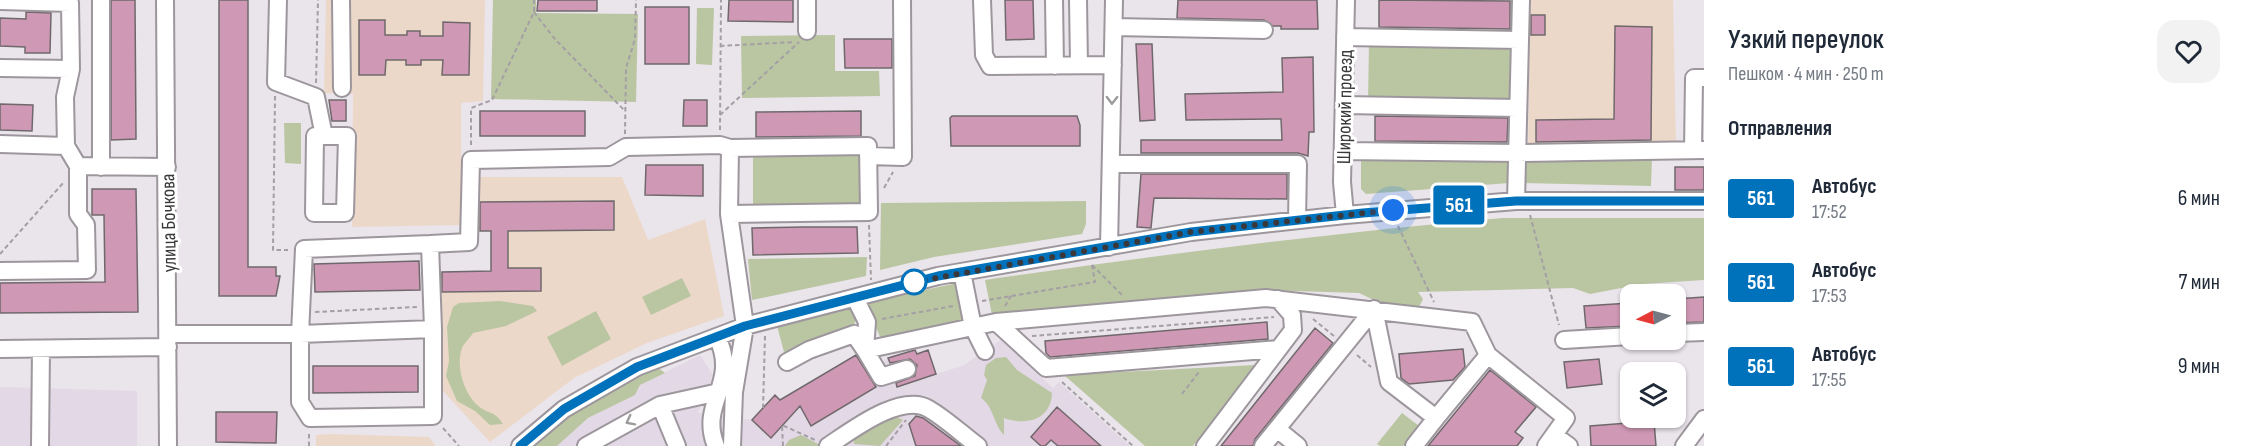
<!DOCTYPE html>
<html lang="ru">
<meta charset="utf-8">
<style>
body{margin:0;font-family:"Sofia Sans Condensed",sans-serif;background:#f2f2f3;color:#1f2937;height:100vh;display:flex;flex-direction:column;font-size:22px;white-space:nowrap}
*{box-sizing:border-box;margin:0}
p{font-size:20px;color:#747a83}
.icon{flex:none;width:33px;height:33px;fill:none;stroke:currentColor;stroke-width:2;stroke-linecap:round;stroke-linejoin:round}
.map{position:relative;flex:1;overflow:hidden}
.panel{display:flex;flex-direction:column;background:#fff;width:540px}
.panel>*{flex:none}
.badge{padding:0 12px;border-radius:4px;font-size:21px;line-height:39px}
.needle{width:39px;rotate:264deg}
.fabs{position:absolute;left:1620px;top:284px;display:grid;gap:12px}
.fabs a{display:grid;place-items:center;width:66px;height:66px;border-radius:12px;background:#fff;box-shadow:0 2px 4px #0004;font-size:30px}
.you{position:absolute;width:30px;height:30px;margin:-15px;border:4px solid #fff;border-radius:50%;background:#1a73e8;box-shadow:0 0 0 9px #1a73e833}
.map>.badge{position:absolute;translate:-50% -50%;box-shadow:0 0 0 3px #fff}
h2{padding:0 24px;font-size:22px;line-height:54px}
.round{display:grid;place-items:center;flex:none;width:63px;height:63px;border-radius:18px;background:#f2f2f3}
.overview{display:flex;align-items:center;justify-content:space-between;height:102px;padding:0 24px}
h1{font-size:28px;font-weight:600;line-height:45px}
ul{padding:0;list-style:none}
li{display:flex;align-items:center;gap:18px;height:84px;padding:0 24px}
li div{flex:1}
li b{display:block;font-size:22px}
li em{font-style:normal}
li .badge{min-width:66px;font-weight:700;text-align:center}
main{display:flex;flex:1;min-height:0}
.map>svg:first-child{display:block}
</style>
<main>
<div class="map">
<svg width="1704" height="446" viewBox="0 0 1704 446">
<rect width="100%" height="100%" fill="#eae4eb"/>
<path fill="#e3d8e5" d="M1001 340 1053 388 1059 382 1130 446H557L588 418 635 395 640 385 700 355 713 375 698 413 752 420 775 395 784 404 792 393 856 354 866 371 888 358 915 349 925 378 964 365Z
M0 387 137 391V446H0Z"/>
<path fill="#ecd8c9" d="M326 0H485L483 101 461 103V225L352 227 353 94 324 93Z
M1530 0H1673L1676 146 1528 148Z
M477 177H622L648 240 705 219 724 316 647 343 574 378 490 442 443 391 440 272 491 271V231H477Z
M330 434 429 437 436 446H316V435Z"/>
<path fill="#bac6a2" d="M493 0H536V13L638 14 636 102 491 99Z
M697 8H714L712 65 696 64Z
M835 35V71H879L880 96 742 98 741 36Z
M1369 42 1515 45 1514 103 1368 100Z
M284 123H301V164L285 163Z
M863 155V207L753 208V156Z
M1361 157 1509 158V183L1366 194 1361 189Z
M1522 157H1652L1651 186 1522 183Z
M1086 201V224L1082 234 934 257 880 270 881 203Z
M1503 218H1704V280L1642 284 1590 294 1573 288 1418 292 1423 299 1417 311 1378 302 1359 293 1258 290 1176 301 992 315 985 280C1158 255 1329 233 1503 218Z
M867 257 866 276 752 300 748 259Z
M682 278 691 296 651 315 642 297Z
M957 283 965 316 962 325 882 341 865 303Z
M500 301 533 306 537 311 506 326 473 333C470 338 464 343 462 348 455 367 465 397 481 408 492 415 494 411 503 424L490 425 475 411 457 401 446 376 449 361 447 327 453 307 459 303Z
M849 307 856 318 853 330 784 352 777 326Z
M596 311 611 339 562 366 547 337Z
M1006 357 1017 370 1052 393C1051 420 1026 426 1004 418V435C993 424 994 407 981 398L987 380 984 375 986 365 996 358Z
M1255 365 1193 446H1145L1064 375Z
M657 367 665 373 640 385 635 395 588 418 557 446H533L579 409Z
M1402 413 1419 426 1403 446H1380L1377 444Z
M897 417 903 420 880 446 854 444V438L881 421Z
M801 435 818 444V446H785L789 440Z"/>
<path fill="#cf98b4" stroke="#70696c" stroke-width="1.5" d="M111 0H135L136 139 111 140Z
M219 0H248V267H276V276H280L276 296H219Z
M538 0H597V11H537Z
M729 0H793V22L728 21Z
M1005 0H1033L1034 39 1006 40Z
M1178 0H1317L1318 29H1281V26H1273L1264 20 1177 18Z
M1379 0 1510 1V29L1379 27Z
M645 7H689V64H645Z
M26 12 51 13 50 53H25V47L0 46V18L26 19Z
M1531 15H1545V35H1531Z
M359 20H385V35H407V31H420V36H443V22L470 23 469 75H442L443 60H421V65H406V60H386L385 75H359Z
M1615 26 1652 27 1651 140 1536 142V120L1614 119Z
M844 39H892V68H845Z
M1136 44H1152L1155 120 1140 121Z
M1313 57 1314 132H1309L1308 156 1298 153H1141V140H1282L1281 119 1186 120 1185 94 1283 92 1282 58Z
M329 100H346V121H332Z
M684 100H707V126H683Z
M0 104 33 105 32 131 0 130Z
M480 111H585V136H480Z
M861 111V136L756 137V112Z
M952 116H1077L1080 125V146H951L950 118Z
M1375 116 1508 118 1507 142 1375 141Z
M646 165H703V196L645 195Z
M1675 167H1704V190H1675Z
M1141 174H1287V199L1154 198 1151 228 1137 227Z
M92 189H136L138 312 0 313V283L105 282 104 215H92Z
M614 201V230L508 231V268H541V291L442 292V272L491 271V231H480V202Z
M804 227H857L858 253 753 255 752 228Z
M419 261 420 290 315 292 314 264Z
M1704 297V322L1676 323V299Z
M1630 303V326L1586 328 1584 306Z
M1267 322 1268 339 1050 357 1046 353 1045 341Z
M1315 328 1333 343 1255 439 1253 446H1221Z
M1463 349 1465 367 1453 380 1409 384 1401 378 1399 354Z
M915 350 917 354 928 350 936 374 897 387 896 383 915 376 917 365 910 359 890 363 888 358Z
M856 355 876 387 811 426 800 406 771 438 752 420 775 395 780 400Z
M1599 359 1602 384 1567 388 1564 362Z
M313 366H418V392L313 393Z
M1490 370 1536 407 1515 432 1523 438 1517 446H1428Z
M1057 407 1101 446H1058L1051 440 1045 446H1041L1031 437Z
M216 412H277L276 443 216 442Z
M916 416 923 418 961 446H916L909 424Z
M1654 421 1656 446H1591L1590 426Z"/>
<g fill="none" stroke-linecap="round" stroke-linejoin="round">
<defs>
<path id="minor" d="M165 0 168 446
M278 0 276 82 316 97 324 136
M341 0 342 88
M982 0 984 55 990 66 1113 65
M1054 0 1055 66
M1078 0 1079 65
M0 1 70 3 71 69 65 97 66 146
M1114 27 1264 30
M807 31V0
M1345 37 1520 40
M0 68 71 69
M1344 105 1518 108
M315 136H347L345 213H314Z
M0 144 66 146 78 166
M1693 150 1694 78H1704
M1343 151 1517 153 1704 150
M868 156 903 157 902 0
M1111 164H1298L1297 220
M101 167V0
M1516 201 1521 0
M729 214 869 212 868 146 730 148
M1345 215 1342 182 1346 0
M430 244 469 242 471 160 609 157 626 147 720 145 730 148 729 214 745 326 734 392 732 446
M1109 247 1114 0
M0 271 87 270 86 225 78 214V166L167 167
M962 272 973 327 985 351
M855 298 867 322 865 350 881 377 907 369
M996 322 1046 368 1278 349
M1676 333 1704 332
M168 334H300L433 329V416L310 418 300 402V334L304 249 430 244 433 329
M1564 340 1630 336
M0 349 168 347
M787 362 809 350 854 334 865 350 996 322 1266 298 1472 322 1488 355 1566 418 1546 446
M660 405 677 446
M1277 429 1298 446
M1554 435 1569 446
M40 446 41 349
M520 446 564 409 637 367 745 326 938 276 1191 232 1345 215 1516 201H1704
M586 446 660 405 719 392
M716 446C698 403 740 383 717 337
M828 446C851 431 901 392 929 409 946 419 962 434 978 446
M1205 446 1293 330 1292 315 1278 299
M1263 446 1374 309 1389 382 1436 418 1488 355
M1414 446 1436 418
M1684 446 1704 419"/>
</defs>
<use href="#minor" stroke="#9d979d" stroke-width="20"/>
<path stroke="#a49fa4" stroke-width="2" stroke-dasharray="4.5 3" stroke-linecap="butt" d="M534 12 554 38 625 111
M720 46 795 42
M316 83 318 0
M275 96 273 250H288
M720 115 799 42
M720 130 721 0
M625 134 626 68 635 39 636 0
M471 145V108L492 100 534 12V0
M884 188 893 172
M1530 215 1559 325
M869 225 871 280
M1398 226 1434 302
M0 254 64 182
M1092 265 1122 295
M982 301 1095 282 1092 265
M1005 306 1011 296
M315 312 417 307
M882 319 953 306
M1313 319 1334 336
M1032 336 1274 317
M1357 355 1371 367
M1062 382 1133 446
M1182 394 1199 372
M763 408 765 336
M443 428 459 446
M309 446V434
M783 446 782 425 815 440
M886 446 906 420"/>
<use href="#minor" stroke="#fff" stroke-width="16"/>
</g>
<defs><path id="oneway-chevron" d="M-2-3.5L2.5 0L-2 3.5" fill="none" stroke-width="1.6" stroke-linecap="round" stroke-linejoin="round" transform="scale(1.5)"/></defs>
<g stroke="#9d9c9d">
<use href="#oneway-chevron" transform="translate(1112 100) rotate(91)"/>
<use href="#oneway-chevron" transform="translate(630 421) rotate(153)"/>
</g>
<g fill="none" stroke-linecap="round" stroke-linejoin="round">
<defs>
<path id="line" d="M520 446 564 409 637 367 745 326 938 276 1191 232 1363 213 1516 201H1704"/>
</defs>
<use href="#line" stroke="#fff" stroke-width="14"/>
<use href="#line" stroke="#0072bc" stroke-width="9"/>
<path stroke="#3b383b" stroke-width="6" stroke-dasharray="0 10.8" d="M914 282 1191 232 1393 210"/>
</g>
<circle fill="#fff" stroke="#0072bc" stroke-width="3" cx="914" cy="282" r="12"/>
<g text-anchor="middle" stroke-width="6" stroke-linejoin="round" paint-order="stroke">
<g font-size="20" fill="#3b383b" stroke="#fff">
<text transform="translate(1344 107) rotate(-89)" y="7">Широкий проезд</text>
<text transform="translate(168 223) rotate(-91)" y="7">улица Бочкова</text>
</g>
</g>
</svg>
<div class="fabs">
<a><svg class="needle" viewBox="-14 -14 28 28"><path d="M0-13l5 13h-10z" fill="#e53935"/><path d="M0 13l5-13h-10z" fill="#747a83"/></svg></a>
<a><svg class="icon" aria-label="layers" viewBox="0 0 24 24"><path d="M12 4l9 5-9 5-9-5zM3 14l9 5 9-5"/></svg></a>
</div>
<div class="you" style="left:1393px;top:210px"></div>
<b class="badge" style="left:1459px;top:205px;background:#0072bc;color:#fff">561</b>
</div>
<section class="panel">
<div class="overview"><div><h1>Узкий переулок</h1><p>Пешком · 4 мин · 250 m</p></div><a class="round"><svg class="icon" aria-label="heart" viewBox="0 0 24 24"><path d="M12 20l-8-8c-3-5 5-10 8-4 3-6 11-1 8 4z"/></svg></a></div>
<h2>Отправления</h2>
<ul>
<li><span class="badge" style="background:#0072bc;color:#fff">561</span><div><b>Автобус</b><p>17:52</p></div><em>6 мин</em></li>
<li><span class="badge" style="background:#0072bc;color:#fff">561</span><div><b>Автобус</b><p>17:53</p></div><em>7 мин</em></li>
<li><span class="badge" style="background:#0072bc;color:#fff">561</span><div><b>Автобус</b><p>17:55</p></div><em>9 мин</em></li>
</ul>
</section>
</main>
